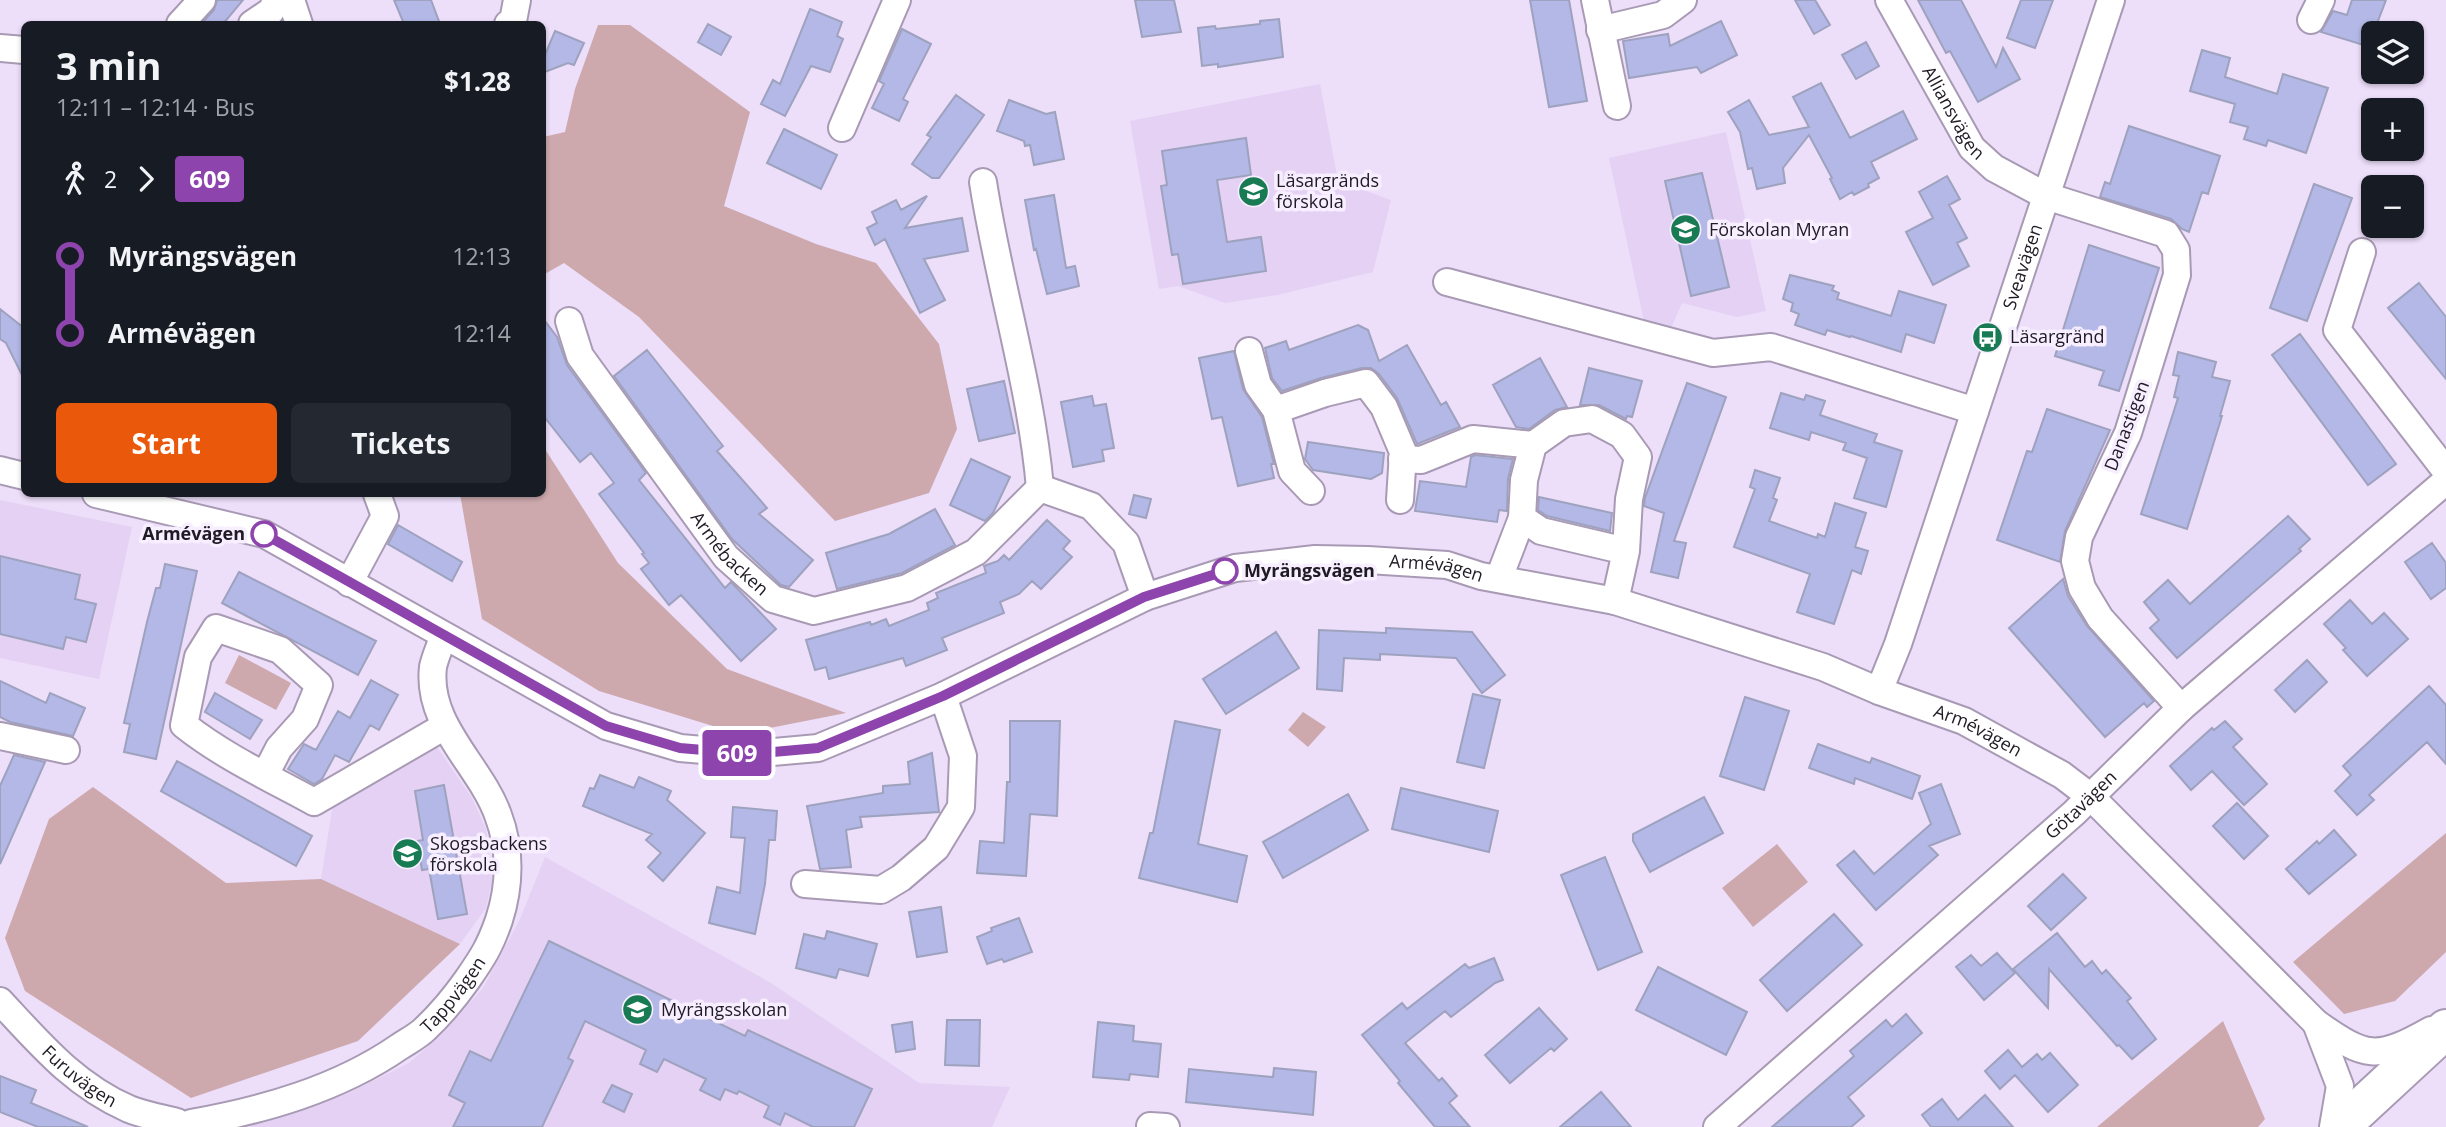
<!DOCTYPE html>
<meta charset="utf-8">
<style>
body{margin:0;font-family:"Open Sans",sans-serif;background:#242831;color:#f1f3f6;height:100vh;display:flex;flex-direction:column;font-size:26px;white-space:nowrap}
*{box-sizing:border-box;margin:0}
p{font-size:23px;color:#9ea1a6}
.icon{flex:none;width:38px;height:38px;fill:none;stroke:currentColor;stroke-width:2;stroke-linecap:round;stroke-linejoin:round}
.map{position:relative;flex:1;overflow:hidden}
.panel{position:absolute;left:21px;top:21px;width:525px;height:476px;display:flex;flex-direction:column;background:#171b24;border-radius:10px;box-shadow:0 2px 5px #0004}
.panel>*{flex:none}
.badge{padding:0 14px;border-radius:5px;font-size:24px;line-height:46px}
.fabs{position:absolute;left:2361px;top:21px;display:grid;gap:14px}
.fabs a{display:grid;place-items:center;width:63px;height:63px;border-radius:10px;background:#171b24;box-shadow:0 2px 5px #0004;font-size:35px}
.map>.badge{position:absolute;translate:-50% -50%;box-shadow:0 0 0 4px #fff}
.legs{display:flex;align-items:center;gap:10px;height:77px;padding:0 35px;font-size:23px}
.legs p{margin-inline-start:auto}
.summary{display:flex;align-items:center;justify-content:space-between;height:119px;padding:0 35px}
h1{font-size:38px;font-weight:700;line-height:52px}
.button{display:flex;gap:14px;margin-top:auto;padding:14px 35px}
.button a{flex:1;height:80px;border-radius:10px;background:#ea580c;color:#fff;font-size:28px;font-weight:700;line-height:80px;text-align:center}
.button a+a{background:#242831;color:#f1f3f6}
ul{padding:0 35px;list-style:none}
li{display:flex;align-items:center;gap:24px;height:77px;font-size:26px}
li i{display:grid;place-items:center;width:10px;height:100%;margin:0 9px;background:currentColor}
li i::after{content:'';width:18px;height:18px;margin:-9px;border:5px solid;border-radius:50%;background:#171b24}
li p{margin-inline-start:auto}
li:first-child i{background:linear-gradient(#0000 50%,currentColor 0)}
li:last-child i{background:linear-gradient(currentColor 50%,#0000 0)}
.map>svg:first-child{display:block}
</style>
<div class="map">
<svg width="2446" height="1127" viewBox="0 0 2446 1127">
<rect width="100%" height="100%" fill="#eddefa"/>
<path fill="#e4d1f4" d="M1320 84 1338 181 1391 200 1373 272 1277 295 1225 303 1178 286 1159 289 1130 121Z
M1726 132 1766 311 1737 317 1682 303 1669 333 1645 326 1609 158Z
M0 500 132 527 99 679 0 658Z
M435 744 472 798 486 829 492 881 486 908 460 944 321 879 333 804Z
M545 857 771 983 919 1083 1010 1087 992 1127H250L268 1115 347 1094 409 1063 443 1033 483 988 520 919Z"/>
<path fill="#cda9ae" d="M598 25H630L750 112 724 206 816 244 876 263 939 344 957 429 929 493 835 521 639 317 564 263 543 275V137L565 132 575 89Z
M543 446 618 563 727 669 846 713 739 734 599 691 482 619 460 494H542Z
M239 655 291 683 276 710 225 683Z
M1303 712 1326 727 1308 747 1288 730Z
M93 787 226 883 321 879 460 944 358 1041 191 1098 25 991 5 938 49 819Z
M2446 833V952L2395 1001 2344 1014 2293 962Z
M1777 844 1808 882 1753 927 1722 888Z
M2223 1021 2265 1119 2258 1127H2097Z"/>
<path fill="#b3b8e7" stroke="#9ea2be" stroke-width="2" d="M217 0H243L223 24H201L214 10Z
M394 0H431L440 24H404Z
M1135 0H1174L1181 32 1142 37Z
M1530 0H1569L1587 101 1549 107Z
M1795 0H1815L1830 25 1814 34Z
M1918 0H1961L1996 67 2003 48 2020 79 1978 102 1950 51 1946 53Z
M2021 0H2053L2035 48 2007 38Z
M2352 0H2386L2378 21 2385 33H2373L2370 47 2321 32 2333 11 2347 15Z
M810 9 842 22 837 36 843 39 830 72 811 66 785 116 761 104 773 80 780 84Z
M1279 19 1283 57 1218 67V64L1202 66 1198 28 1215 26 1216 29 1260 24V21Z
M1721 21 1737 55 1701 73 1697 67 1629 78 1623 41 1668 34 1670 46Z
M708 24 731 37 721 55 698 42Z
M902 29 931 44 903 99 908 102 899 121 872 108 884 84 879 81Z
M555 31 584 43 574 65 568 63 542 73V62Z
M1866 42 1879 66 1856 79 1842 55Z
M2202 50 2230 58 2225 77 2277 94 2283 74 2328 88 2306 153 2268 140 2266 146 2244 139 2248 127 2230 122 2235 104 2190 91Z
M1821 83 1850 138 1903 111 1917 139 1871 162 1879 178 1868 184 1869 187 1854 195 1852 192 1840 199 1830 179 1832 178 1809 135 1783 168 1785 183 1757 189 1752 168 1748 169 1740 132 1728 112 1749 100 1769 135 1809 127 1793 97Z
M956 95 984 115 939 178H932L912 164 931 137 927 135Z
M1009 100 1046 114 1055 112 1064 159 1034 165 1030 145 1025 146 1024 141 997 131Z
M2129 126 2220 156 2208 194 2202 192 2189 232 2182 229 2171 219 2100 197 2105 182 2110 184Z
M784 129 837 155 821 189 767 163Z
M1246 138 1251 175 1217 180 1227 242 1261 237 1266 271 1183 284 1178 254 1172 255 1161 186 1167 185 1162 151Z
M1702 173 1729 287 1691 296 1665 181Z
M1947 176 1960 199 1949 205 1967 238 1957 243 1969 266 1933 285 1906 232 1933 218 1919 192Z
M2314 184 2352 198 2307 321 2270 308Z
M1054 195 1066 268 1075 266 1079 286 1047 294 1036 249 1034 250 1025 200Z
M927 196 905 228 962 218 968 251 924 259 945 300 920 313 885 239 875 245 867 228 877 223 872 212 896 200 901 210Z
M2089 245 2159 268 2119 391 2099 385 2104 371 2055 356Z
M1790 275 1834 286 1832 290 1839 293 1837 299 1891 316 1899 291 1946 305 1934 343 1906 334 1901 352 1851 336 1850 337 1827 330 1825 335 1795 325 1799 314 1791 311 1793 303 1783 299Z
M2419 283 2446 317V379L2388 308Z
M0 309 24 328V379L6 343 0 339Z
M542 317 557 337 567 365 646 473 639 480 725 588 731 582 776 629 741 661 681 595 669 605 641 569 649 563 642 554 644 553 599 494 614 483 591 453 580 462 542 414Z
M1358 325 1368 330 1379 361 1407 345 1441 405 1446 402 1460 427 1417 444 1397 398 1379 374 1371 368H1362L1321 378 1282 391 1272 378 1265 348 1286 341 1289 350Z
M2300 334 2396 464 2368 485 2272 355Z
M647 350 723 446 717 451 767 508 759 514 813 560 789 587 781 585 732 539 614 376Z
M1234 351 1243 389 1262 417 1274 464H1271L1274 478 1238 486 1222 417 1212 419 1199 358Z
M2178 352 2216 362 2212 377 2230 381 2220 416H2222L2187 529 2141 514 2178 398 2174 397 2179 376 2173 375Z
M1540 358 1567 407 1555 410 1529 429 1516 427 1493 385Z
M1589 368 1642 381 1632 417 1627 416 1626 419 1599 405H1580Z
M1004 381 1015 433 979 441 967 389Z
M1687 383 1726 397 1674 541 1686 543 1678 578 1651 572 1664 513 1644 506 1645 498Z
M1781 393 1804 400 1806 395 1825 401 1820 415 1877 434 1874 442 1902 451 1886 507 1854 498 1867 458 1843 450 1846 443 1811 432 1809 440 1770 428Z
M1092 396 1094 406 1106 404 1114 448 1102 450 1104 461 1073 467 1061 402Z
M2047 409 2110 430 2065 531 2060 562 1997 540 2027 451 2032 452Z
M1308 442 1384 453 1382 473 1371 479 1313 470 1305 459Z
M1475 455 1513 459 1508 479 1507 511 1499 510 1497 522 1415 511 1420 481 1466 487 1471 457Z
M971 459 1010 477 993 513 985 521 950 505Z
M1755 470 1780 478 1773 498 1777 500 1769 521 1817 538 1818 534 1825 537 1835 503 1866 513 1855 547 1868 551 1861 574 1852 570 1834 624 1797 612 1810 574 1734 547 1755 489 1750 487Z
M1134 495 1151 499 1146 518 1129 514Z
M1539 497 1612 513 1610 531 1547 516 1538 510Z
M935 509 955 545 902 573 837 589 826 553 889 534Z
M2288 516 2310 539 2299 549 2301 551 2177 658 2150 628 2159 620 2144 602 2168 580 2190 604Z
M1047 520 1070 541 1063 549 1072 557 1041 589 1032 581 1019 594 1000 602 1004 613 942 638 947 650 906 666 903 658 829 679 826 667 815 670 806 640 870 622 871 625 886 619 889 626 929 610 927 603 938 598 936 593 986 573 984 566 998 561 1004 555 1009 560Z
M398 525 462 562 452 581 388 544Z
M2432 543 2446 563V588L2431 599 2405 562Z
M0 556 80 575 75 599 96 604 86 642 66 637 63 649 0 634Z
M165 564 197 571 156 759 124 752 130 724 124 723 147 622 156 588H160Z
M239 572 376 641 358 675 222 603Z
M2063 579 2068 596 2087 626 2154 701 2147 707 2144 703 2105 737 2009 628Z
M2350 600 2372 624 2384 613 2408 639 2367 676 2343 650 2346 648 2324 624Z
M1386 628 1472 632 1505 675 1482 693 1456 658 1380 654V660L1344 658 1342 691 1317 689 1319 630 1386 633Z
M1276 632 1299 668 1226 714 1203 679Z
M2307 660 2327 682 2295 712 2275 690Z
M371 680 398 695 379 730 370 725 349 762 335 755 322 779 314 784 288 769 304 744 316 750 338 711 350 718Z
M0 681 46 703 50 693 85 708 73 736 10 722 0 717Z
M2429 686 2446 705V764L2427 742 2369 795 2374 800 2357 815 2335 791 2351 775 2343 766Z
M215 693 262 720 250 739 205 712Z
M1473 694 1500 700 1484 768 1457 762Z
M1745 697 1789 711 1764 790 1720 776Z
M1010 721H1060L1057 816 1030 814 1026 876 977 873 980 841 1004 843 1007 782H1010Z
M1175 721 1220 730 1198 844 1247 856 1237 902 1139 878 1150 833H1153Z
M2225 721 2242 739 2233 747 2267 784 2244 805 2212 771 2191 790 2170 766 2212 728 2214 730Z
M1818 744 1870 763 1872 758 1920 776 1912 799 1855 778 1854 784 1809 768Z
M932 753 939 812 860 817 862 827 846 830 851 867 820 869 807 806 883 793V786L910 784 908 762Z
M14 755 45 762 0 864V786Z
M177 761 312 836 296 866 161 791Z
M600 775 634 788 639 777 671 791 667 800 705 833 663 881 648 867 661 853 646 840 652 834 583 806 590 788 594 789Z
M1941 784 1960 834 1929 846 1938 855 1876 910 1837 865 1854 851 1874 874 1931 824 1919 793Z
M444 785 467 914 438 919 429 869 422 870 417 841 423 840 415 791Z
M1401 788 1498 811 1489 852 1392 829Z
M1348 794 1368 830 1283 878 1263 842Z
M1704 797 1723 833 1650 872 1633 841V834Z
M2237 803 2268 836 2244 859 2213 826Z
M733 807 777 811 775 840H769L765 884 755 934 709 923 717 887 740 893 745 838 731 837Z
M2334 830 2356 855 2309 894 2286 869 2317 841 2319 844Z
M1605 857 1642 952 1598 970 1561 875Z
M2063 874 2086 898 2051 930 2028 906Z
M941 907 947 952 917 957 909 912Z
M1834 914 1862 945 1787 1011 1760 980Z
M1019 918 1032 952 1004 962 1002 959 987 964 977 937 992 931 991 928Z
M827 931 877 944 868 976 839 969 836 978 796 968 804 934 825 939Z
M2057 933 2085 967 2092 961 2102 974 2106 970 2131 998 2127 1001 2156 1039 2132 1059 2119 1045 2117 1046 2049 969 2048 1008 2013 969Z
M549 941 745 1036 748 1030 872 1089 854 1127H813L785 1113 780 1125 764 1117 769 1106 739 1091 737 1094 725 1089 720 1100 700 1090 706 1079 664 1059 657 1072 640 1064 646 1050 585 1021 568 1058 573 1061 542 1127H453L465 1103 449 1095 470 1051 491 1061Z
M1997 953 2015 973 1984 1000 1956 967 1971 955 1981 966Z
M1494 958 1503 980 1495 983 1451 1017 1445 1011 1405 1043 1439 1081 1442 1078 1457 1096 1449 1103 1470 1127H1435L1398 1083 1400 1081 1362 1035 1402 1003 1407 1009 1465 964 1469 968Z
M1658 967 1747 1012 1726 1055 1636 1010Z
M1539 1008 1567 1039 1554 1051 1551 1048 1510 1083 1485 1055Z
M1906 1014 1922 1033 1848 1097 1864 1116 1851 1127H1772L1854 1056 1850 1051 1886 1020 1892 1027Z
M947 1020H980L979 1066 945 1065Z
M912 1022 915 1049 896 1052 892 1025Z
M1098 1022 1134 1026 1133 1041 1161 1044 1158 1077 1130 1074 1129 1080 1093 1077Z
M2008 1050 2022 1067 2037 1054 2042 1060 2050 1053 2078 1085 2048 1112 2015 1075 2000 1089 1985 1071Z
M1274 1068 1316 1072 1313 1115 1186 1102 1189 1069 1273 1077Z
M0 1076 36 1090 31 1103 88 1127H38L0 1112Z
M612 1085 632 1094 624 1112 603 1102Z
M1601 1092 1631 1127H1560Z
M1985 1095 2013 1127H1931L1922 1115 1942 1099 1958 1120Z"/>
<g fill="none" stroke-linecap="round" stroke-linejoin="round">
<defs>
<g id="minor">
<path d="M291 0 299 24"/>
<path d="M1595 0 1617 106"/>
<path id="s1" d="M1889 0 1972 148 1994 168 2046 196 2166 234 2176 250 2177 275 2128 433 2079 537 2075 561 2082 588 2100 618 2181 708"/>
<path d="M2311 20 2321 0"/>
<path d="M180 24 202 0"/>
<path d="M252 24 271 11 277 0"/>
<path d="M508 24 513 21 517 0"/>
<path d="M1600 30 1663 15 1683 0"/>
<path d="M0 48 24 50"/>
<path d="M842 128 897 0"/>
<path d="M983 182C999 285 1031 385 1040 488"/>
<path d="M2362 252 2337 330 2446 471"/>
<path d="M1447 282 1713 353 1771 347 1975 411"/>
<path id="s2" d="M569 321 580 356 726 557 773 599 814 611 907 588 976 552 1040 488 1091 506 1126 543 1145 597"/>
<path d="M1249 351 1258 385 1276 410"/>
<path d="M1402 459 1421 460 1473 439 1533 445"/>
<path d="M0 470 24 476"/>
<path d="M1311 491 1292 471 1276 410 1325 393 1366 383 1384 407 1403 452 1400 500"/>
<path id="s3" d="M96 494 264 534 606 726 680 748 750 754 818 748 943 696 1145 597 1235 568 1315 559 1368 560 1447 565 1481 576 1615 601 1823 667 1879 691 1964 721 2062 775 2091 797 2316 1023C2366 1058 2376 1061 2431 1030"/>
<path d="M1499 578 1522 518"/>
<path d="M349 583 385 516 377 494"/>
<path d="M1615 601 1626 551 1541 531 1522 518 1524 480 1533 445 1564 423 1592 419 1622 435 1638 457 1629 499 1626 551"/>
<path id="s4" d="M1879 691 1898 644 2111 0"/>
<path d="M0 736 66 750"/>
<path d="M265 775 279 748 305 719 319 685 280 650 216 628 198 657 184 725C223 756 270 778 314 802L445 726"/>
<path d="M805 884 881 890 901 878 936 848 961 807 963 756 943 696"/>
<path id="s5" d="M0 1001C40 1044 74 1085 129 1109 144 1115 161 1118 177 1122"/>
<path d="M2316 1023 2340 1086 2333 1127"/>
<path id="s6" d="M191 1123C264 1110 338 1089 399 1047 408 1041 418 1036 425 1029 441 1014 455 997 467 980 483 957 490 946 499 920 510 886 511 849 498 815 480 765 426 725 433 667 435 657 440 647 443 637"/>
<path d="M1150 1126 1166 1127"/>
<path id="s7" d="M1717 1127 2074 813 2181 708 2446 481"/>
</g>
<path id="secondary" d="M2340 1127 2446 1029"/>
</defs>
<use href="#minor" stroke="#a89ab4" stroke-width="30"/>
<use href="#secondary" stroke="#a89ab4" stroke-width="42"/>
<use href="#minor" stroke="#fff" stroke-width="26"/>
<use href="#secondary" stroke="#fff" stroke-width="38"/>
</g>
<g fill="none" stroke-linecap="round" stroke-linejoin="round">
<defs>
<path id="line-1" d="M264 534 606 726 680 748 750 754 818 748 943 696 1144 597 1225 571"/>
</defs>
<use href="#line-1" stroke="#fff" stroke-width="16"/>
<use href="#line-1" stroke="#8e44ad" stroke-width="10"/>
</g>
<defs>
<symbol id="school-disc" viewBox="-11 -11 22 22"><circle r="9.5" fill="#197b53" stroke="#f7eeff"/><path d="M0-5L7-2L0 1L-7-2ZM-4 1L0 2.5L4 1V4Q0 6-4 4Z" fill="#fff"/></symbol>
<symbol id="bus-disc" viewBox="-11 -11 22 22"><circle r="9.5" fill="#197b53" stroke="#f7eeff"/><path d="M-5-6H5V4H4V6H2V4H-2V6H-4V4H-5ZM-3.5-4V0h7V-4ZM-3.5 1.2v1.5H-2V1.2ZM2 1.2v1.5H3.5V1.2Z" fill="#fff"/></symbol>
</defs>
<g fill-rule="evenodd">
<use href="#school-disc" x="1236" y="174" width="35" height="35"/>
<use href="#school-disc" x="1668" y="212" width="35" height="35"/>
<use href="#bus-disc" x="1970" y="320" width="35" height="35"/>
<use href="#school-disc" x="390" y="836" width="35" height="35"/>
<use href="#school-disc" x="620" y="992" width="35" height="35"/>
</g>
<g fill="#fff" stroke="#8e44ad" stroke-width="3.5">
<circle cx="264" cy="534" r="12"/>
<circle cx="1225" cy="571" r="12"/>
</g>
<g text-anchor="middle" stroke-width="7" stroke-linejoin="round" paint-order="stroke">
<g font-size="18" fill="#201a24" stroke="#f7eeff">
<text dy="6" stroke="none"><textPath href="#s1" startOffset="130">Alliansvägen</textPath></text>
<text dy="6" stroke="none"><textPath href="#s4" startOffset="448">Sveavägen</textPath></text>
<text transform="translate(2127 426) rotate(-69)" y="6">Danastigen</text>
<text dy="6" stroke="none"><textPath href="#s2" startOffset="285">Armébacken</textPath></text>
<text dy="6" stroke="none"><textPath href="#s3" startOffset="1438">Armévägen</textPath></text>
<text dy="6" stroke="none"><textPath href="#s3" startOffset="2006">Armévägen</textPath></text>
<text dy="6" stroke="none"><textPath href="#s7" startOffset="486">Götavägen</textPath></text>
<text dy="6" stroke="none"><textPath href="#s6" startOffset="299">Tappvägen</textPath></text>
<text dy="6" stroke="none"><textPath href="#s5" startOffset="110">Furuvägen</textPath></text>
</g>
<g font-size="18" fill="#201a24" stroke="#f7eeff" text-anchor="start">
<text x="1276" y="187">Läsargränds<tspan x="1276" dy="21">förskola</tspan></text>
<text x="1709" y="236">Förskolan Myran</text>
<text x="2010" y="343">Läsargränd</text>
<text x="430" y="850">Skogsbackens<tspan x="430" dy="21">förskola</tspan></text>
<text x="661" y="1016">Myrängsskolan</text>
</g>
<g font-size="18" font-weight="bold" fill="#201a24" stroke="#f7eeff" text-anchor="end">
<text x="245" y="540">Armévägen</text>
<text x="1244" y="577" text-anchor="start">Myrängsvägen</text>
</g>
</g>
</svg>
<div class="fabs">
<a><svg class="icon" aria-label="layers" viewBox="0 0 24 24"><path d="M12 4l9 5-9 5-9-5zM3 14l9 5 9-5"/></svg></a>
<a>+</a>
<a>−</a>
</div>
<b class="badge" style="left:737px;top:753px;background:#8e44ad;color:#fff">609</b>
<section class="panel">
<div class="summary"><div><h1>3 min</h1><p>12:11 – 12:14 · Bus</p></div><b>$1.28</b></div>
<div class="legs"><svg class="icon" aria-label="walk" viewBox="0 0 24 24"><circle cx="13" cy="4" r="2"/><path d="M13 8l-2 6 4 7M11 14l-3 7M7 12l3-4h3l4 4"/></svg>2<svg class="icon" aria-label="forward" viewBox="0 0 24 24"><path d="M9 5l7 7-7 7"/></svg><b class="badge" style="background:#8e44ad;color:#fff">609</b></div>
<ul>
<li><i style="color:#8e44ad"></i><b>Myrängsvägen</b><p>12:13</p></li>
<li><i style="color:#8e44ad"></i><b>Armévägen</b><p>12:14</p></li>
</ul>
<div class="button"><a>Start</a><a>Tickets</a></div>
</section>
</div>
